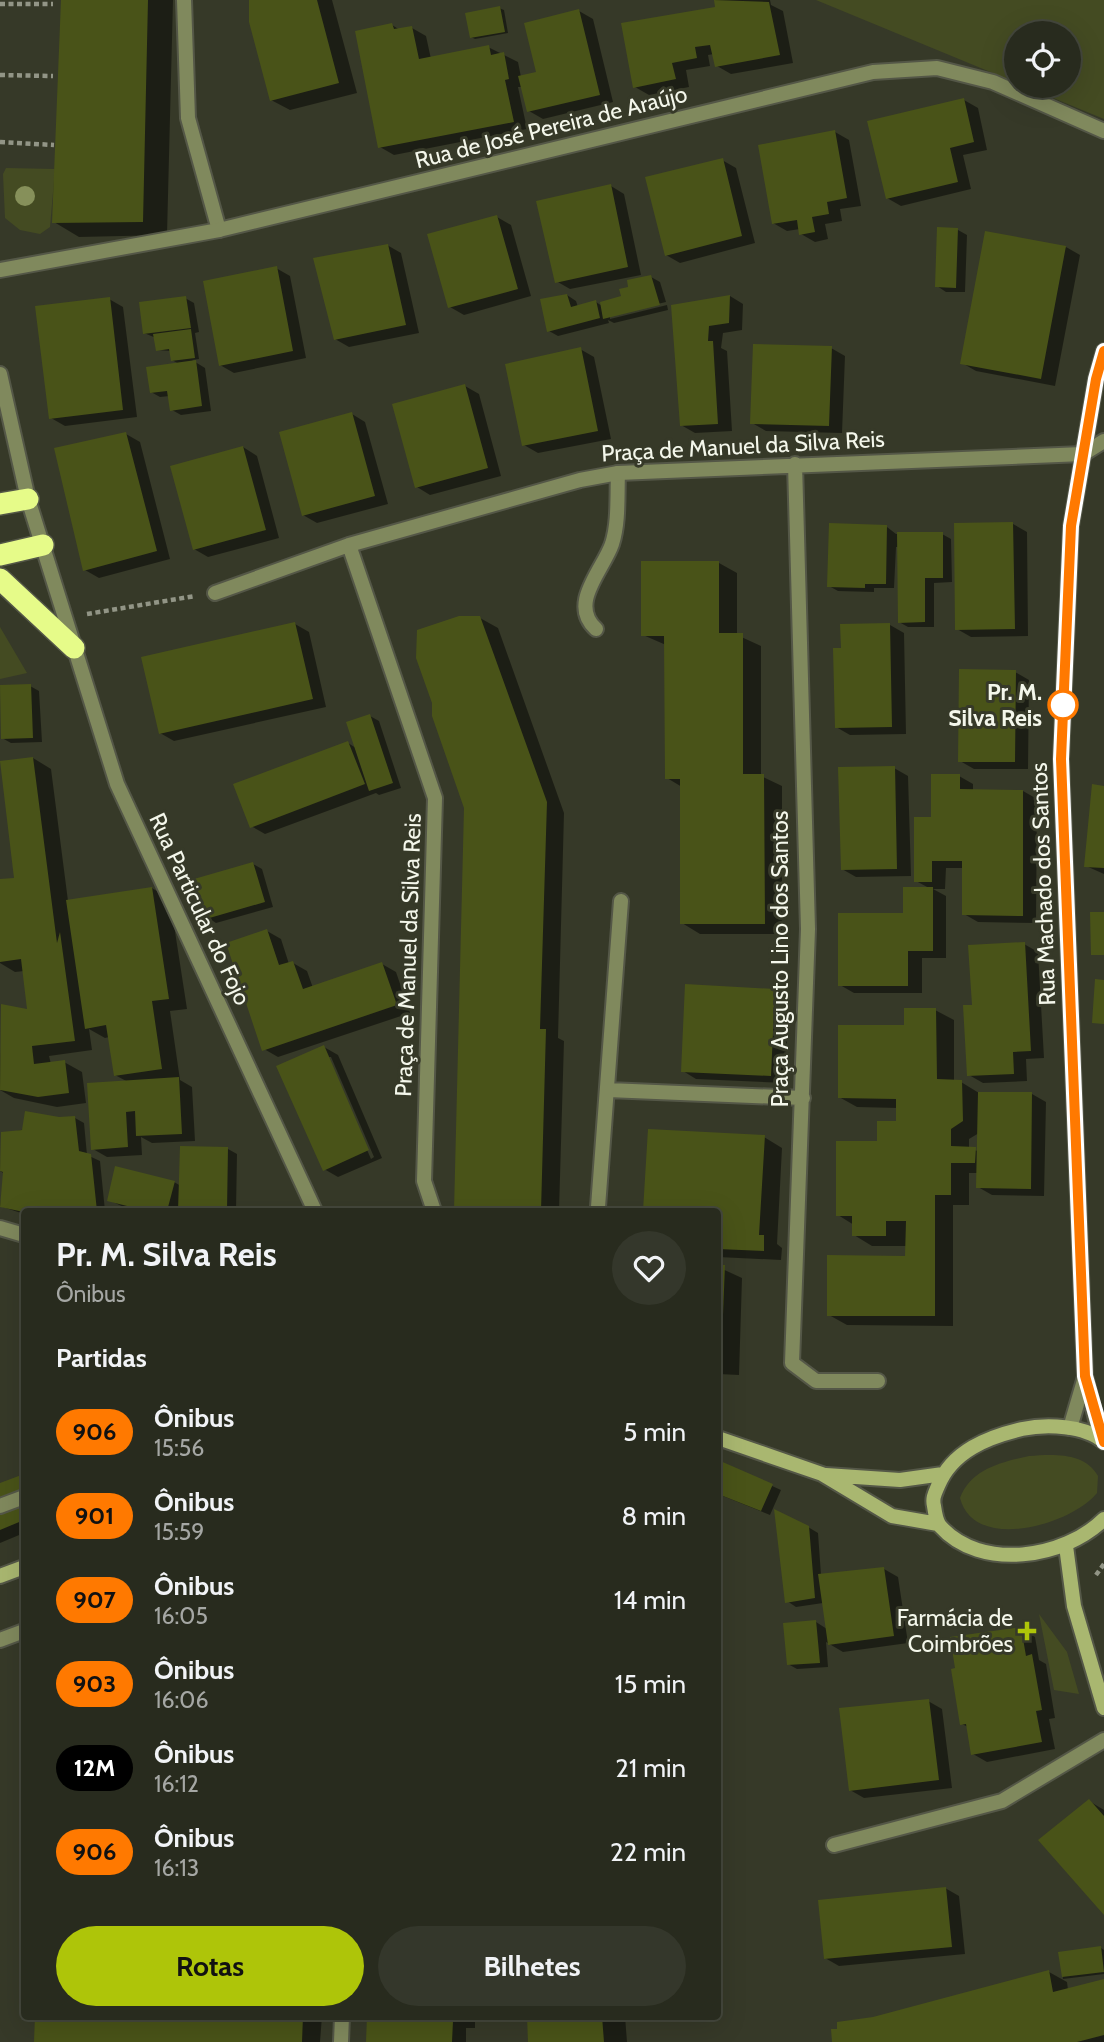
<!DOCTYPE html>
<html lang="pt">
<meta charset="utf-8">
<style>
body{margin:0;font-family:Cabin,sans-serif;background:#34372b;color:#f1f3f6;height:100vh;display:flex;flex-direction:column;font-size:26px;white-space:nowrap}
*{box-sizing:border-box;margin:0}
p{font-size:23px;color:#a5a7a4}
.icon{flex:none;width:38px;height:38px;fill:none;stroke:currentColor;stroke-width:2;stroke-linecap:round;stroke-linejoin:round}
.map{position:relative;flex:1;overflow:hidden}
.panel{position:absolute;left:21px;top:1208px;width:700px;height:812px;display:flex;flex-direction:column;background:#282b1e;border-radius:7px;box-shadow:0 7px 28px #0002,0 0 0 2px #44473c}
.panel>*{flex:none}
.badge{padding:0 14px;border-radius:23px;font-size:24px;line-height:46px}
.buttons{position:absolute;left:1004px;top:21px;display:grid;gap:14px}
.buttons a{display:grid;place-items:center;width:77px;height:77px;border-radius:50%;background:#282b1e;box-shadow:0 7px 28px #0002,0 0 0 2px #44473c;font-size:35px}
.map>.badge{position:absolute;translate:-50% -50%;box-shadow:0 0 0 4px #fff}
h2{padding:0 35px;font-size:26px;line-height:63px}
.round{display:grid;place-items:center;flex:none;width:74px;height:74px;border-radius:37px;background:#34372b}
.summary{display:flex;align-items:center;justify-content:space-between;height:119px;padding:0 35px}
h1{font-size:33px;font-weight:700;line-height:52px}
.action{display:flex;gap:14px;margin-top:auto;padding:14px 35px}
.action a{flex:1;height:80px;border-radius:42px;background:#aec509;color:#111;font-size:28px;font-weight:700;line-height:80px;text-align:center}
.action a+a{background:#34372b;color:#f1f3f6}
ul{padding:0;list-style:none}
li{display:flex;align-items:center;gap:21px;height:84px;padding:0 35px}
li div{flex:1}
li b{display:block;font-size:26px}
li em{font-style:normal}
li .badge{min-width:77px;font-weight:700;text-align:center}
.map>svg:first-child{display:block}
</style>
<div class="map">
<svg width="1104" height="2042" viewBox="0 0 1104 2042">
<rect width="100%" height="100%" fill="#363928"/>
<path fill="#444b22" d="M816 0H1104V119L1024 86H1069V33H1017V83Z
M6 168 55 169 50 227 40 234 20 230 5 218 3 174Z
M0 627 27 673 0 679Z
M1029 1456C1053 1454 1085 1452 1098 1476L1097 1493C1071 1525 974 1553 960 1498 971 1469 1001 1462 1029 1456Z
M1039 1614 1067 1652 1079 1694 1054 1690Z"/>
<path fill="#0007" fill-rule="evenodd" d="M62 0H173L167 235 79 237 54 222Z
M251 0H332L357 93 290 110 271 100Z
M715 0H770L771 5 783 11 793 63 731 74 717 66 714 54 708 55 710 66 686 70 689 87 649 95 635 87 717 8Z
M499 8 504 10 508 33 475 39 471 37Z
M579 11 593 19 613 102 543 119 529 111 523 87H518L527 129 394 155 380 147 392 25 400 30 412 28 426 36 431 59 488 47 518 62 521 77 538 73Z
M964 100 978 108 987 150 963 155 971 189 901 206 887 198Z
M835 132 849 140 861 206 840 209 842 221 825 224 828 239 815 242 801 234 800 229 787 231 773 223Z
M722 160 736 168 755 243 680 263 666 255Z
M611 186 624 194 641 275 570 289 556 281Z
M497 217 511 225 531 296 464 315 450 307Z
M939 229 958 230 967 235 965 292H946L937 286Z
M387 245 401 253 419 333 349 347 335 339Z
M1066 247 1080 255 1055 386 976 371 962 363Z
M276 268 290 276 306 358 234 373 220 365Z
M651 277 660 282 666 302 610 315V319L667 305 668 310 614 323 608 320 609 323 558 336 549 331 567 295 576 301 578 307 596 302 602 306 623 297Z
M730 296 743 304 742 330 723 333 721 348 727 351 732 431 695 433 681 425 673 306Z
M185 298 194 303 199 332 195 333 199 359 192 360 205 368 211 411 181 415 172 410 170 396 160 397 151 392 179 364 172 360 171 351 157 350 156 338 144 333Z
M109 299 123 307 137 417 65 426 51 418Z
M831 348 845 356 842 433 766 431 752 423Z
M580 349 594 357 611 439 538 453 524 445Z
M465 386 479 394 501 476 430 495 417 487Z
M352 414 365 422 388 504 317 523 303 515Z
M126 434 140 442 170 559 99 578 85 570Z
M243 447 257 456 279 538 208 557 194 549Z
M1013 524 1027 532 1028 636 971 637 957 629Z
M887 527 896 534H942L951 539 952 582 934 583V627H908L899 622V547H896L894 588H874V592L838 591 829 586Z
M719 563 737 573V635L761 646V776L782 786V934H700L682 923V787L667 778 666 645 643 635Z
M480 618 498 628 564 813 558 1038 564 1041 559 1211H455Z
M295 624 309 632 326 707 174 741 160 733Z
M890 625 904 633 906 734 850 735 836 727 843 649Z
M1015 672 1029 680 1028 769H974L960 761Z
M30 686 39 691 42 742 11 743 2 738Z
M370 716 379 721 401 788 379 795 376 793 265 834 251 826 348 743 356 748Z
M33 758 51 769 68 901 152 888 170 899 187 1009 170 1011 180 1080 192 1087 195 1141 152 1143 141 1137 142 1155 107 1157 93 1149 128 1082 115 1075 109 1037 105 1038 89 1029 92 1050 49 1056 51 1064 64 1062 82 1072 86 1103 57 1107 14 1098 0 1090 2 1006 29 1011 24 971 15 972 0 963V881L16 879Z
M894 768 908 776 911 876 856 877 842 869Z
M959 776 973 784V791H1023L1037 799 1036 923 978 922 964 914V868H946L945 889H933L946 896V958H922V993H854L840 985 929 888 916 881 933 818Z
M1104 787V874L1086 866Z
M253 864 262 869 273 907 216 923 207 917Z
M267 931 281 939 289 964 293 963 307 971 313 988 382 964 396 972 410 1013 278 1057 264 1049Z
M1024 944 1038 952 1044 1058 1026 1059 1027 1081 983 1083 969 1075 973 1007Z
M687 986 775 990 789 998 785 1083 696 1079 683 1071Z
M935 1010 954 1020V1081L961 1082 979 1093 1032 1094 1046 1102 1044 1196 992 1195 978 1187V1173H969V1205H953V1326L847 1325 829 1315 907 1258V1246H872L854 1235V1225L838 1215 879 1142 898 1122V1108L857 1107 839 1097 906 1027ZM979 1133 978 1151 969 1149V1139Z
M324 1047 338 1055 382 1158 338 1177 324 1169ZM327 1057H331L374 1157 371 1159Z
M75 1118 84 1123 87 1155 100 1161 105 1211H24V1214L0 1206 5 1174 0 1171 3 1134Z
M764 1137 782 1148 777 1244 782 1248 781 1260 718 1257V1211H645Z
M228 1149 237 1154 236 1211H180L179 1206 177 1211H132L109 1200 174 1182 181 1186Z
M718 1267 742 1278 739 1375 718 1374Z
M718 1462 781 1490 770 1515 718 1494Z
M24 1476V1533L0 1543V1485Z
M808 1527 818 1533 821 1575 884 1569 898 1577 908 1643 843 1652 826 1642 828 1667 797 1669 788 1664 816 1622 827 1629 823 1603 796 1607 787 1601Z
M1021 1629 1035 1637 1039 1660 1046 1664 1055 1718 1049 1719 1055 1749 987 1762 973 1754 968 1727 962 1724Z
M928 1701 942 1709 952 1788 864 1798 850 1790Z
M1089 1801 1104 1810V1912Z
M945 1888 959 1896 965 1954 839 1966 825 1958Z
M1101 1948 1104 1950V1974L1063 1979 1060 1953Z
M1049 1972 1067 1982 1068 1990 1104 1980V2042H834L874 2019Z
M36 2016H322L320 2042H35Z
M368 2016H475V2028H466V2042H367Z
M528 2016H625L627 2042H530Z"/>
<path fill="#495318" d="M61 0H148L143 222 52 223Z
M249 0H317L339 83 270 101 249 22Z
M714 0 769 2 780 55 715 67 710 45 695 47 697 58 672 63 676 79 633 88 621 23 715 7Z
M500 6 505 32 470 38 465 13Z
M579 9 600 95 527 112 518 76 536 72 524 23Z
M392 23 394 29 412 26 419 59 489 45 491 55 504 52 509 79 505 80 514 122 378 148 355 31Z
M964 98 974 142 950 148 958 182 886 199 867 121Z
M835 130 847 198 827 202 829 214 812 217 815 232 799 235 797 220 772 224 758 145Z
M723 158 742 236 665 256 645 177Z
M611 184 628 267 555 283 536 201Z
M497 215 518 289 448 308 427 234Z
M937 227 958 228 956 288 935 287Z
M985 231 1066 246 1041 379 960 364Z
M388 244 406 325 334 340 313 258Z
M277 266 293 351 219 366 203 281Z
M651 275 660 305 603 319 600 302 621 296 619 289 628 287 627 280Z
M567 294 571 307 596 300 600 318 547 332 540 299Z
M730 295 729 323 709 326 708 341H713L718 424 680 426 671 305Z
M186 296 191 328 143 334 139 302Z
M110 297 123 410 49 419 35 306Z
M191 329 195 358 171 361 169 349 156 351 153 334Z
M753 344 832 346 829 426 750 424Z
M581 347 598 431 522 446 505 364Z
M196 360 202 406 170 411 167 391 150 393 146 367Z
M465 384 488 468 415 488 392 404Z
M352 412 375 496 302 516 279 432Z
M126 432 157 551 83 571 54 448Z
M243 446 266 530 193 550 170 466Z
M1013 522 1015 629 955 630 954 523Z
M829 523 887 525 886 584H865V588L827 587Z
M897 532H943V578H925V622L898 623Z
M641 561H719V633H743V774H764L765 924H680V779H665L664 636H641Z
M459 616H480L547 802 540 1029H546L541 1211H454L464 808 432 716V703L416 658 417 630Z
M295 622 313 699 159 734 141 657Z
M890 623 892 727 835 728 833 648H841L840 624Z
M959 669 1016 670 1015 762H958Z
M31 684 33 738 1 739 0 685Z
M370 714 393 783 369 791 346 722Z
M348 741 365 784 250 828 233 784Z
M33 757 57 943 60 932 75 1041 32 1046 34 1064 65 1060 69 1093 38 1097 0 1090 1 1004 27 1009 21 959 0 962V879L14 878 0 761Z
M895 766 897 869 841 870 838 767Z
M931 774H960V789L1023 790V916L962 915V861H932V882H914V817H931Z
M1092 784 1104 786V868L1084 867Z
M253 862 265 902 206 919 194 879Z
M152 887 169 999 152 1001 162 1069 114 1076 106 1025 85 1029 66 900Z
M903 887H933V951H908V986H838V913H903Z
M1090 912H1104V955H1091Z
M267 929 279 965 293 961 303 989 382 962 397 1005 262 1051 226 943Z
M1025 942 1031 1051 1013 1052 1014 1074 967 1076 963 1005H972L968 945Z
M1095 979 1104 980V1024L1092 1023Z
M685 984 775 989 771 1076 681 1072Z
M904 1008H936L937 1079 962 1080 963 1121 951 1129V1146L976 1147 975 1163H951V1195H935V1316H827V1255L905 1256 906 1221H886V1236H852V1216H836V1141H877V1121H896V1099L838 1098V1025H904Z
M324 1045 369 1150 323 1171 276 1066Z
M179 1077 182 1134 136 1136 135 1111 126 1112 128 1147 91 1150 87 1083Z
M978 1092H1032L1031 1189 976 1188Z
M25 1111 59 1117 75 1116 79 1151 91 1154 97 1211 24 1212 0 1207 3 1172 0 1171 1 1132 22 1130Z
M648 1129 765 1135 759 1235H764V1251L718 1249V1211H643Z
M180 1146 228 1147 227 1211H178Z
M115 1166 175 1181 167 1211H130L131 1207 107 1201Z
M718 1265H725L721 1365H718Z
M718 1460 773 1484 761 1511 718 1494Z
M24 1474V1520L0 1530V1483Z
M774 1509 809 1526 815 1598 785 1603Z
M884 1567 894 1636 828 1645 818 1574Z
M816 1620 820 1663 787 1665 783 1623Z
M1021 1627 1026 1656 1032 1654 1042 1710 1036 1711 1042 1742 971 1755 966 1724 960 1725 951 1669 955 1668 950 1637Z
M929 1699 939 1780 849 1791 839 1708Z
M1089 1799 1104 1816V1915L1038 1840Z
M946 1887 952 1947 824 1959 818 1900Z
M1101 1946 1104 1972 1062 1977 1058 1952Z
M1049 1970 1053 1992 1104 1979V2035L1077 2042H832L831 2029H837V2022L873 2017Z
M35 2016H303L302 2042H34Z
M367 2016H462V2021H453L452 2042H366Z
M527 2016H602L604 2042H528Z"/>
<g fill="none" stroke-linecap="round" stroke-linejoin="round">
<defs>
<path id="service" d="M184 0 188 118 219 230
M596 629C568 604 603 570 612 544 619 522 617 496 618 473
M0 1506 24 1497
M0 1640 24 1631"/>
<path id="minor" d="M0 270 219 230 873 72 937 68 993 82 1104 131
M795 464 808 929 792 1363 816 1381H878
M349 545 435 798 424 1181 434 1211
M215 593 349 545 580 480 618 473 1083 454 1104 441
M608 1090 803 1098
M598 1207 621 901
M0 1228 24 1235
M834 1845 1002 1801 1104 1740
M341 2042 342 2016"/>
<path id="tertiary" d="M0 374 28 499 117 784 315 1211
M1070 1428 1085 1377
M1101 1439 1085 1376 1061 759 1071 526 1096 379 1104 351"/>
<path id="secondary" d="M718 1438 822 1474 892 1516 938 1524
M1104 1442C1085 1425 1046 1424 1022 1429 988 1437 952 1451 938 1486 935 1493 932 1498 934 1506 935 1513 936 1521 940 1526 981 1572 1065 1558 1104 1519
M826 1475 900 1480 943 1474
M1066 1546 1074 1606 1104 1708
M0 1576 24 1567"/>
<path id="motorway" d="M0 504 28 499
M0 555 43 545
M0 579 74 648"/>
</defs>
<use href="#service" stroke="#545747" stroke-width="18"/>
<use href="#minor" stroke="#545747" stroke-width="18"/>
<use href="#tertiary" stroke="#545747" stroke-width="18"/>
<use href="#secondary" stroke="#545747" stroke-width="18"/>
<use href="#motorway" stroke="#545747" stroke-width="24"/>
<path stroke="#929586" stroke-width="4.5" stroke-dasharray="5 3.5" stroke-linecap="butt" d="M0 4H53
M0 75 53 76
M0 142 54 145
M87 614 195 596
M1096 1575 1104 1564"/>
<use href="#service" stroke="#80895d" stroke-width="14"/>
<use href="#minor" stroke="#80895d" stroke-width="14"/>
<use href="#tertiary" stroke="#80895d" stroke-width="14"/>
<use href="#secondary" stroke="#a9b770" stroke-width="14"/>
<use href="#motorway" stroke="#e6fb89" stroke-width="21"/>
</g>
<circle fill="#86905a" cx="25" cy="196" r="10"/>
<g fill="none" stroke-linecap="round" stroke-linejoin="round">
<defs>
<path id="line" d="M1104 351 1096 379 1071 526 1061 759 1085 1376 1104 1442"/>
</defs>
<use href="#line" stroke="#fff" stroke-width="16"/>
<use href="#line" stroke="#ff7900" stroke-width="10"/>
</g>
<circle fill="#fff" stroke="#ff7900" stroke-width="3.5" cx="1063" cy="705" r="14"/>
<path fill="#aec509" stroke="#363928" stroke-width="2.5" d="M1023.5 1620.5h7v7h7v7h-7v7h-7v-7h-7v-7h7z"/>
<g text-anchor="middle" stroke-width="6" stroke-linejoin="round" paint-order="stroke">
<g font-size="23" fill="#f4f7eb" stroke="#363928">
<text transform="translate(551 127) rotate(-14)" y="8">Rua de José Pereira de Araújo</text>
<text transform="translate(743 446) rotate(-3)" y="8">Praça de Manuel da Silva Reis</text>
<text transform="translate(1043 884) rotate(-92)" y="8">Rua Machado dos Santos</text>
<text transform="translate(200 909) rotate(65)" y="8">Rua Particular do Fojo</text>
<text transform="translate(408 955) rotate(-88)" y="8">Praça de Manuel da Silva Reis</text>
<text transform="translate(780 959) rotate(-90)" y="8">Praça Augusto Lino dos Santos</text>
</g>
<g font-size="23" font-weight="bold" fill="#f4f7eb" stroke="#363928" text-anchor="end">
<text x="1042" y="700">Pr. M.<tspan x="1042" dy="26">Silva Reis</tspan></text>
</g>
<g font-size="23" fill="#f4f7eb" stroke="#363928" text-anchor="end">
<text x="1013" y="1626">Farmácia de<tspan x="1013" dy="26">Coimbrões</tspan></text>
</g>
</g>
</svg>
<div class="buttons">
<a><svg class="icon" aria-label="locate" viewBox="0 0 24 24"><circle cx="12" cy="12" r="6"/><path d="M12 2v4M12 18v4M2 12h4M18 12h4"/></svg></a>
</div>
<section class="panel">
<div class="summary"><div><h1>Pr. M. Silva Reis</h1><p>Ônibus</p></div><a class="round"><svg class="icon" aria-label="heart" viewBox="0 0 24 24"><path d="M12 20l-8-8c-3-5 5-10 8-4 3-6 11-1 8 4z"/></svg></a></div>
<h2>Partidas</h2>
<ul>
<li><span class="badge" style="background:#ff7900;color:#111">906</span><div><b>Ônibus</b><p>15:56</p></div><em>5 min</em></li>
<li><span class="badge" style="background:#ff7900;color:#111">901</span><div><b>Ônibus</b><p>15:59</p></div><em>8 min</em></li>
<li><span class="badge" style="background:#ff7900;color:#111">907</span><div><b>Ônibus</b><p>16:05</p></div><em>14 min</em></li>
<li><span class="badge" style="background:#ff7900;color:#111">903</span><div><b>Ônibus</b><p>16:06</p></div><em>15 min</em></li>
<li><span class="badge" style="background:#000;color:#fff">12M</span><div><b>Ônibus</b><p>16:12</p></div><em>21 min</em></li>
<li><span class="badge" style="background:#ff7900;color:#111">906</span><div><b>Ônibus</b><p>16:13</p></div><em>22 min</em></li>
</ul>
<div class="action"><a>Rotas</a><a>Bilhetes</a></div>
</section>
</div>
